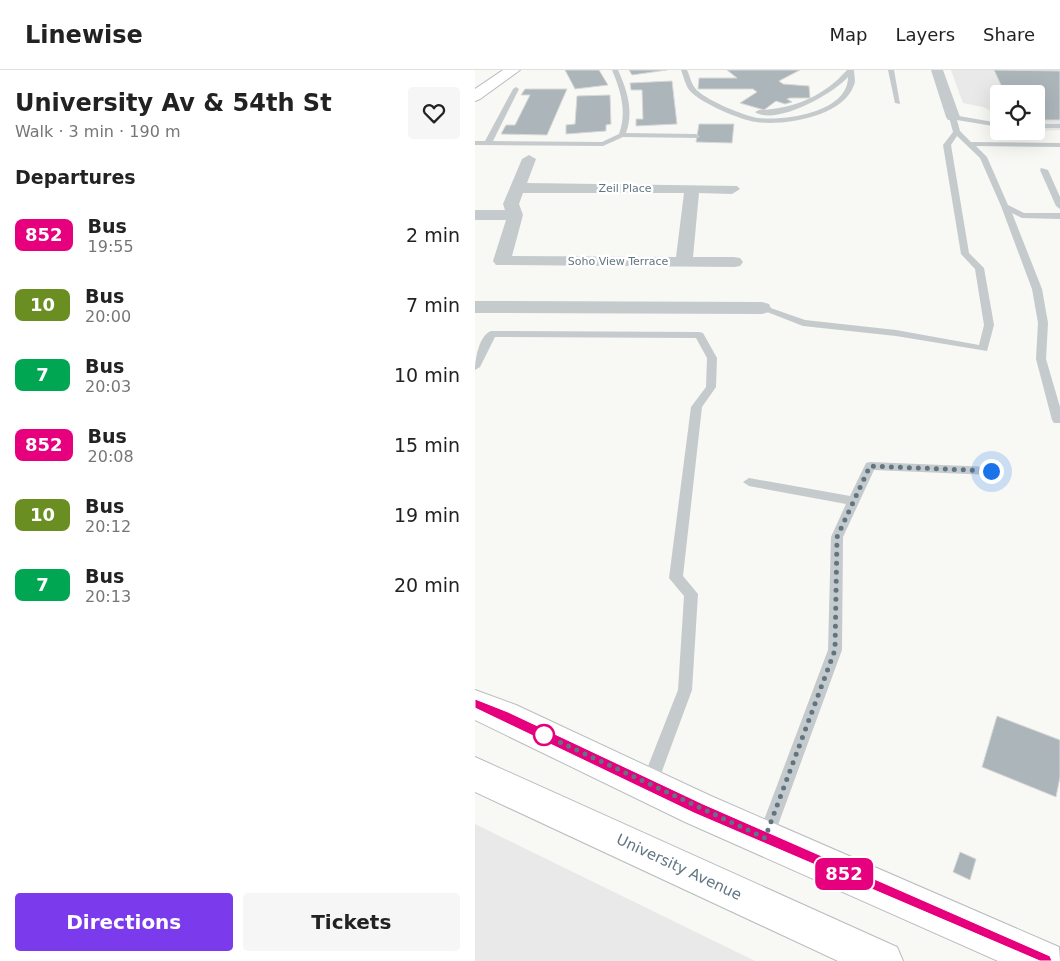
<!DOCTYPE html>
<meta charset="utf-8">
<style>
body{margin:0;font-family:"DejaVu Sans",sans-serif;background:#f6f6f6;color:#222;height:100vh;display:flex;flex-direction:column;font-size:19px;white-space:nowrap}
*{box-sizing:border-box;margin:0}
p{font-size:16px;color:#767676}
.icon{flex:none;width:28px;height:28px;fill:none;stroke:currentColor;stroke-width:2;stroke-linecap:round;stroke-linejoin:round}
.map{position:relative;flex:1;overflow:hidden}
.sheet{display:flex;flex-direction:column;background:#fff;width:475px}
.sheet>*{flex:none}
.badge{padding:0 10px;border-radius:8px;font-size:18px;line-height:32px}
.controls{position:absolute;left:515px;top:15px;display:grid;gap:10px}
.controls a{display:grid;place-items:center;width:55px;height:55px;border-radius:5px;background:#fff;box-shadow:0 5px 20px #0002;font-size:25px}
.you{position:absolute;width:25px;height:25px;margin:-12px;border:4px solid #fff;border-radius:50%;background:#1a73e8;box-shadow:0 0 0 8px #1a73e833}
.map>.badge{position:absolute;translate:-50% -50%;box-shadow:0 0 0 2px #fff}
h2{padding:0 15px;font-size:19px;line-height:45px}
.round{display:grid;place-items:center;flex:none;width:52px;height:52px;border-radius:5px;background:#f6f6f6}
.overview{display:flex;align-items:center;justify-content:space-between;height:85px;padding:0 15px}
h1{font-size:24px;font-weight:700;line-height:38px}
.action{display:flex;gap:10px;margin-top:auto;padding:10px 15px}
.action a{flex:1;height:58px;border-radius:5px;background:#7c3aed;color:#fff;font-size:20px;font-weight:700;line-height:58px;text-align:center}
.action a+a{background:#f6f6f6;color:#222}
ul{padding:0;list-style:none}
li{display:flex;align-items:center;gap:15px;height:70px;padding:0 15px}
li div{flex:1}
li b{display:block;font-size:19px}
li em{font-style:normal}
li .badge{min-width:55px;font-weight:700;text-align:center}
header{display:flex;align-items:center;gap:30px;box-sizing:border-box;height:70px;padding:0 25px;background:#fff;border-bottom:1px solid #e0e0e0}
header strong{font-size:24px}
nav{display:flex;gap:28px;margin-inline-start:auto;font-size:18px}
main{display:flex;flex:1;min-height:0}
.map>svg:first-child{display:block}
</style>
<header>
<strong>Linewise</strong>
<nav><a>Map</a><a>Layers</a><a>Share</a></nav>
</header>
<main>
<section class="sheet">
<div class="overview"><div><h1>University Av &amp; 54th St</h1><p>Walk · 3 min · 190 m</p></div><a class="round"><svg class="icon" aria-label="heart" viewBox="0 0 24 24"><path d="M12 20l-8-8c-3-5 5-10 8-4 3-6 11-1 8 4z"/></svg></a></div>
<h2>Departures</h2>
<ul>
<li><span class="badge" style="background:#e6007e;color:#fff">852</span><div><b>Bus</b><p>19:55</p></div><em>2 min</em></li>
<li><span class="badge" style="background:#6b8e23;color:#fff">10</span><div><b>Bus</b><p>20:00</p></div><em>7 min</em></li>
<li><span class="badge" style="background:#00a651;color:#fff">7</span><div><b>Bus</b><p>20:03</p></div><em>10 min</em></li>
<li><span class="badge" style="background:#e6007e;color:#fff">852</span><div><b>Bus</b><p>20:08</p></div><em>15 min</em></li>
<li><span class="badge" style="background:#6b8e23;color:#fff">10</span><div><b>Bus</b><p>20:12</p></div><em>19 min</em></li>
<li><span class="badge" style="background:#00a651;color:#fff">7</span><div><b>Bus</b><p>20:13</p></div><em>20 min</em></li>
</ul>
<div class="action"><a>Directions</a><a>Tickets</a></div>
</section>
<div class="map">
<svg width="585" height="891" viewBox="0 0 585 891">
<rect width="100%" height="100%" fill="#f8f8f4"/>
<path fill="#e8e9e8" d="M476 0H585V60L561 61V24H524V45L508 37 488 33Z
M0 754 280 891H0Z"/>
<path fill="#abb5ba" stroke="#d9d9d7" d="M90 0H124L133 15 100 19Z
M154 0H192L157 5Z
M252 0H325L304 11 308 14 334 16 335 28H315L312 29 317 32 310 34 301 31 289 40 265 33 282 22 278 19H223L224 8H262Z
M519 0 585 1V50H561V24H530Z
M197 11 202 54 161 56V49H168L167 20H156L155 13Z
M50 19H92L72 65 26 64 31 55H40L55 25H46Z
M135 25 136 54 131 55V61L91 64V55L100 54 102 26Z
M224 54H259L257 73 221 72Z
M522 646 585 670V707L581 727 507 697Z
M485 782 501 789 495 810 478 802Z"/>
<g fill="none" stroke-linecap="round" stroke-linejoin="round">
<defs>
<path id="primary" d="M28 0H45L5 29 0 31V19Z
M0 620 41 635 236 726 584 877 585 891H523L210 752 0 650Z
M0 687 422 877 428 891H363L0 722Z"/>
</defs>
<use href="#primary" stroke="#b8bdc0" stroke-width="2"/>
<path fill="#c5cacd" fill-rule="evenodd" d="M137 0H143C152 20 159 41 151 63L221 64 225 66 224 68 148 67 128 76 0 75V71H10L38 19 41 17 44 19 18 71 127 72 144 64C152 42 146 21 137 0Z
M206 0H212C215 6 216 13 220 18 228 29 269 46 283 48 309 51 373 43 373 7 358 24 301 56 280 42L284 40C319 39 349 26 372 0H379C379 5 381 11 379 15 368 47 309 56 281 52 265 50 226 33 215 21 210 15 209 7 206 0Z
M413 0H419L425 34 420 33Z
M478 45 524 53V57L482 50 485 61 496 72 585 73V77L501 76 512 87 533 135 549 143H585V149L547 148 537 143 567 219 573 253 571 289 585 337V353H579L577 350 561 289 563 253 557 219 526 136 505 88 482 66 476 75 494 183 509 198 519 255 512 281 421 266 328 256 282 238 284 236H290L330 250 421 260 504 275 509 255 500 199 486 184 468 75 478 62 474 47Z
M561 54H585V58H561Z
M566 98 573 100 585 127V139L581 136 565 100Z
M16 261 224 262 228 263 242 288 241 317 227 337 208 506 223 524 217 620 180 720 174 722 168 720 166 714 203 620 209 526 194 508 216 337 231 317 232 288 221 268 20 267 5 297 0 300C0 290 4 265 16 261Z
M395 392 516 397 522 401 516 405 399 400 368 467 367 580 299 766 297 772 291 774 285 772 283 766 353 580 356 467 371 434 274 416 268 412 274 408 375 426 391 393Z"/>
<path fill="#c5cacd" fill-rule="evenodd" d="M456 0H468L485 47 483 50H473L471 47Z
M54 85 61 89 52 113 262 116 265 119 257 124 224 123 218 187H259L265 188 268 192 265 196 259 197 21 195 18 191 31 150H0V140H30L28 134 47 89ZM48 123H209L201 187 37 186 48 145 44 134Z
M0 231 287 232 294 234 296 238 294 242 287 244 0 243Z"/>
<use href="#primary" fill="#fff" fill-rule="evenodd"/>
</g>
<path fill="#e6007e" stroke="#fff" d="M0 629 33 642 228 734 575 886 577 891H565L219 743 25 650 0 638Z"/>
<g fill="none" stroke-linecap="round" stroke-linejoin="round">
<path stroke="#607582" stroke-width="5" stroke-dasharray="0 9" d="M69 665 61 661 290 768 360 580 362 467 395 396 516 401"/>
</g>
<circle fill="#fff" stroke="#e6007e" stroke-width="2.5" cx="69" cy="665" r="10"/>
<g text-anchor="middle" stroke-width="5" stroke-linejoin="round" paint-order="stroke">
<g font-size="11" fill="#607582" stroke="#fff">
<text x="150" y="122">Zeil Place</text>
<text x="143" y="195">Soho View Terrace</text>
</g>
<g font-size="15" fill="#607582" stroke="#fff">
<text transform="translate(204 797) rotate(25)" y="5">University Avenue</text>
</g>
</g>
</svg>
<div class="controls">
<a><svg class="icon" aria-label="locate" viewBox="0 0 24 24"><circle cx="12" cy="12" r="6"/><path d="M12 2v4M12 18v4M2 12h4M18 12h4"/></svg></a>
</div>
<div class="you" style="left:516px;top:401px"></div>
<b class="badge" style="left:369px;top:804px;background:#e6007e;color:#fff">852</b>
</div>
</main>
